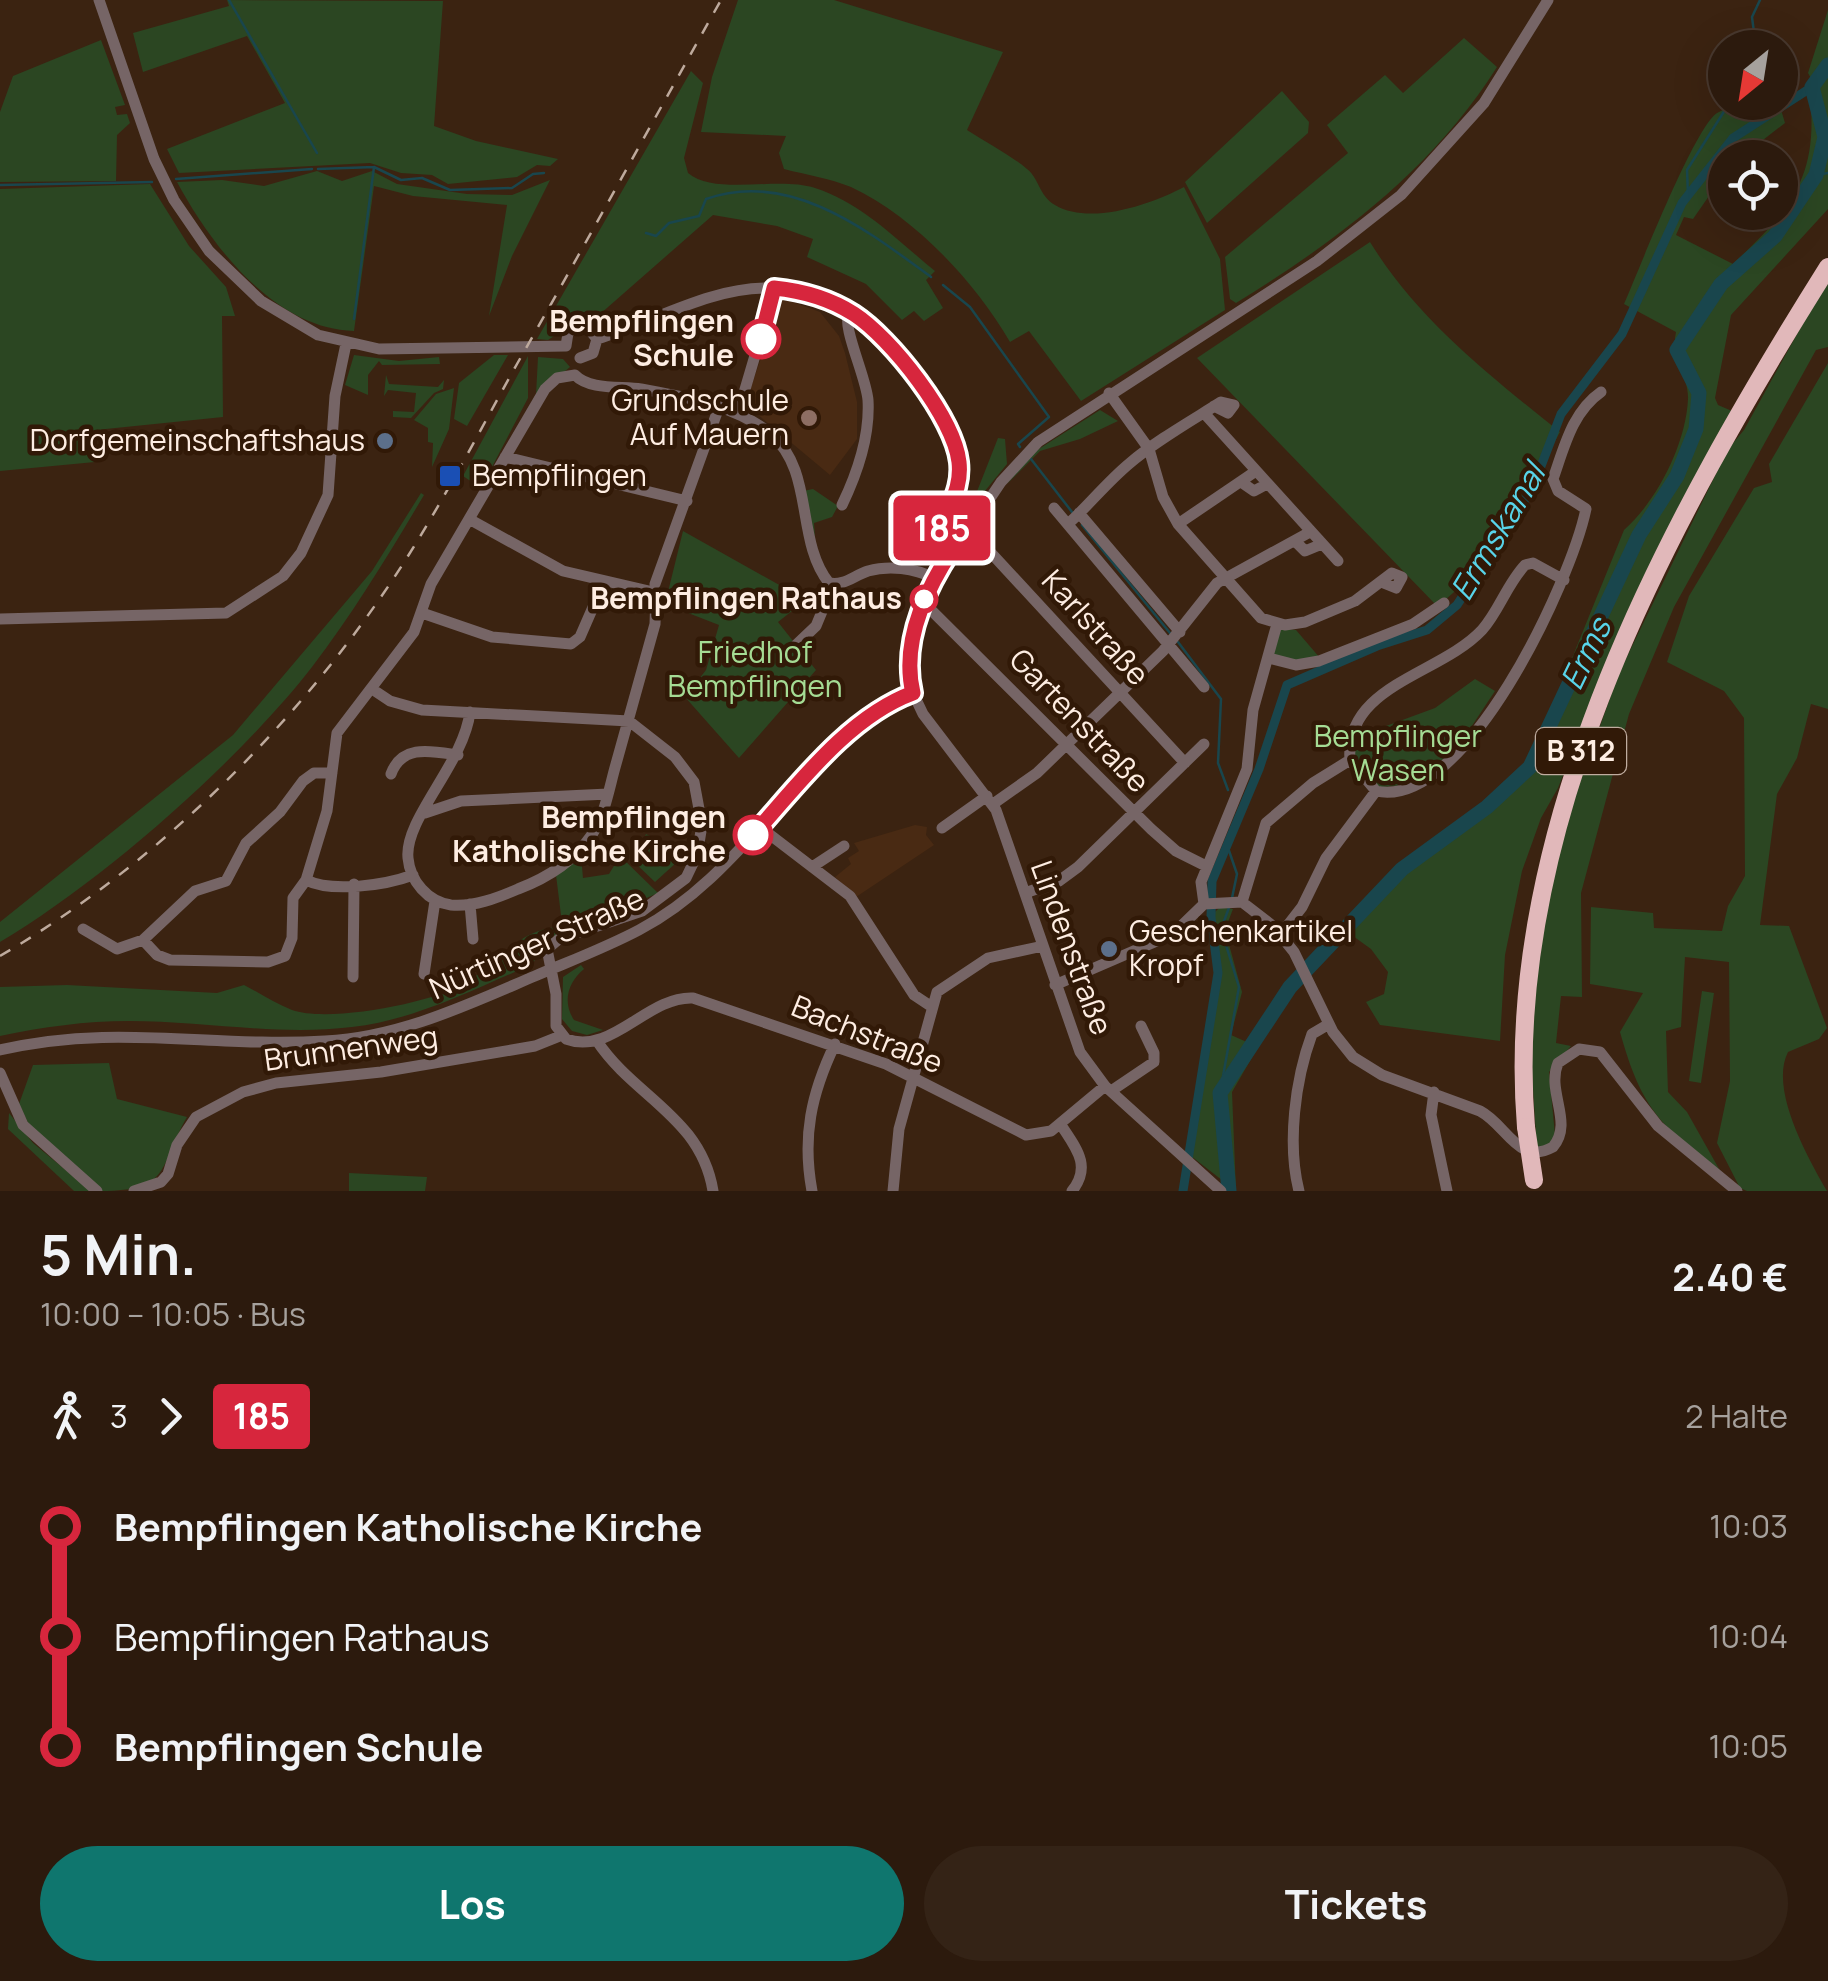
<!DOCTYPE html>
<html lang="de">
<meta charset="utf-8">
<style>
body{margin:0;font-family:Manrope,sans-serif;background:#342316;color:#f1f3f6;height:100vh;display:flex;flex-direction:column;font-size:38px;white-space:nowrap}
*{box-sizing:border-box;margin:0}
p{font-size:32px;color:#a6a19d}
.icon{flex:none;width:55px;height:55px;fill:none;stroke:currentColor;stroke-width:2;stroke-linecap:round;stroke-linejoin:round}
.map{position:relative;height:1191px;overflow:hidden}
.details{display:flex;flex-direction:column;background:#2c1a0d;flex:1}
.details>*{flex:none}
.badge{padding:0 20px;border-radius:8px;font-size:35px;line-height:65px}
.needle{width:65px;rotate:210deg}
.tools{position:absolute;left:1708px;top:30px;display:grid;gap:20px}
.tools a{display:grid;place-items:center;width:90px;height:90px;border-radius:50%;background:#2c1a0d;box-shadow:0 10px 40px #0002,0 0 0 2px #48382e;font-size:50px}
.map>.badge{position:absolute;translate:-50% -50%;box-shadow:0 0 0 5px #fff}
.legs{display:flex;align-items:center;gap:15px;height:110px;padding:0 40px;font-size:32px}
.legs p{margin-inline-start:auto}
.head{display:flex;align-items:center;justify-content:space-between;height:170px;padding:0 40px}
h1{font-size:55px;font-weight:700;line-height:75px}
.button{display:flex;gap:20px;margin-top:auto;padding:20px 40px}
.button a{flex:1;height:115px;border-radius:60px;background:#0f766e;color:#fff;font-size:40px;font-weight:700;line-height:115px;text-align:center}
.button a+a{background:#342316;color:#f1f3f6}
ul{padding:0 40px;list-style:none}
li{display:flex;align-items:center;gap:35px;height:110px;font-size:38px}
li i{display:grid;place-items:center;width:15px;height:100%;margin:0 12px;background:currentColor}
li i::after{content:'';width:25px;height:25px;margin:-12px;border:8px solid;border-radius:50%;background:#2c1a0d}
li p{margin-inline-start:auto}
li:first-child i{background:linear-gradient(#0000 50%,currentColor 0)}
li:last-child i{background:linear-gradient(currentColor 50%,#0000 0)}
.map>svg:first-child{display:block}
</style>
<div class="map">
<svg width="1828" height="1191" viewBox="0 0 1828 1191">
<rect width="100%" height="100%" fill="#3b2311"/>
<path fill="#492a13" d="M782 298 820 312 839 336 845 353 857 402V439L830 475 745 404Z
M915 825 927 827 926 835 934 845 856 897 835 877 851 864 848 858 859 851 854 843Z"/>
<path fill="#2b4622" d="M227 0 443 1 434 126 476 141 558 159 550 166 537 165 517 177 448 184 432 175 401 173 370 163 179 173 167 149 285 103 247 36 143 72 133 33 229 6Z
M738 0H834L1003 52 967 130C987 143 1009 154 1027 169 1039 178 1039 196 1055 205 1090 226 1152 204 1184 187L1220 259 1225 310 1081 401 1029 331 1010 342C975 282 915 217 851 187 829 178 807 175 784 169L779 153 786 136 701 132 712 77Z
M1828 10V209L1731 315 1715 398 1718 405 1732 411 1612 652 1558 788 1541 818 1522 871 1505 955 1500 1041 1380 1025 1366 1002 1384 994 1388 972 1371 949 1346 931 1420 859 1527 769 1624 530C1657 501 1686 444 1688 399 1689 375 1670 358 1676 332L1624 304C1639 270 1694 128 1717 113 1735 102 1758 103 1779 103L1785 123 1741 157 1725 158V173L1693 219 1684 217 1676 235 1733 264C1784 215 1816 184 1811 108L1821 96 1808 73Z
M1464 38 1497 67C1432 170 1338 240 1236 303L1230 299 1225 257 1348 153 1327 125 1385 75 1403 93Z
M101 40 125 105 115 107 117 115 127 114 130 123 117 135 116 181 0 182V112L13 76Z
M691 71 703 83 684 158 688 173C715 196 778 176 815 188 862 203 898 241 935 271L926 280 943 308 924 321 914 311 902 320 866 284 807 257 813 239 777 226 713 215 591 322 580 319 548 340 537 339Z
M1282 91 1309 122 1308 133 1207 223 1185 182Z
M317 171 342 181 372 171 397 184 467 194 512 195 550 180 512 256 489 316 507 205 413 196 374 186 354 331C274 329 211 245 177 182L222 180 264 186Z
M150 184 189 246 226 287 235 316H222L223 417 96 430 95 462 0 471V189Z
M1370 242C1419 321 1488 374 1560 432 1526 493 1494 565 1437 606L1197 358Z
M1828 278V347L1816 350 1674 607 1629 714 1581 893 1582 997 1561 996 1556 1043 1571 1046 1549 1072 1555 1135 1552 1142 1537 1150 1529 1028 1556 849 1619 673 1728 449 1744 430Z
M354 355 399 361 439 357 440 364 382 365 379 361 368 375V395L345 385Z
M494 355H508L467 426 454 419 459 383Z
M528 356V398L481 488 463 476Z
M538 357 563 359 570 367 536 395Z
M1828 363V709L1811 704 1797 758 1777 794 1760 925 1789 926 1827 1028 1819 1039 1788 1052C1769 1089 1808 1158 1827 1191H1747L1740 1188 1717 1143 1730 1081 1729 962 1685 957 1681 1027 1666 1031 1668 1092 1687 1112 1723 1176C1661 1125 1642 1111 1620 1032L1643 993 1590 984 1591 907 1653 913 1654 928 1722 931 1728 906 1745 876 1744 718 1724 691 1667 662 1689 596 1754 488 1772 482 1769 464Z
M386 375 389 384 438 387 444 380 443 389 434 393 411 418 393 417V411L414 412 416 393 388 390 384 396Z
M454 388 449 429 432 467 433 443 428 442V428L414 420 436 394Z
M1100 410 1118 421 1080 439 1040 451 1007 484 1031 454Z
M998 438 1005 439 1007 464 949 535 946 529 962 494H976Z
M813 489 838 506 832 517 814 523 815 538 803 491Z
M421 493 424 495C389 554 354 612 312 667 239 761 103 881 0 942V922L233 735 372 571Z
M683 531 806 600 778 622 816 670 739 758 685 697 706 670 719 625 665 604Z
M1279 628 1296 630 1320 658 1306 662 1273 656Z
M1475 679 1495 691C1462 739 1441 788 1377 787L1352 758 1356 737 1435 708Z
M646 834 654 838 650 845 663 860 677 862 655 882 633 861Z
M581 855 583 878 609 874 620 856 658 893 589 923H562L556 875Z
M1220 907 1233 909 1225 930 1242 992 1231 1035 1258 1047 1232 1092 1236 1191 1191 1156 1221 975 1213 914Z
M588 924 543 940 533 964C475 989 415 1020 352 1027 277 1036 204 1021 129 1021 85 1021 43 1027 0 1036V987L67 985 217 993 244 985C260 993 276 1004 292 1010 328 1023 435 1003 467 982 521 946 515 926 588 924Z
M581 965 584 969C568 982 562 1002 574 1020L603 1030 587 1035 572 1031 562 1019 563 977Z
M1702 991 1714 993 1701 1083 1689 1081Z
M109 1063 117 1099 187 1117C158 1167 172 1191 101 1191L30 1127 19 1104 33 1065Z
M9 1113 33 1143 91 1191H74L8 1129Z
M349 1173 427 1177 425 1191H349Z"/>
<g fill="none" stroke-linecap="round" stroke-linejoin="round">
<path stroke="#19464d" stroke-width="2.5" d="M229 0 317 153
M1756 48 1752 17 1760 0
M318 169 374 167 401 180 422 178 450 190 512 188 533 174 544 173
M1816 175 1828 173
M176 179 312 169
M0 185 152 182
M1688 195 1687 170 1730 102
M646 233 656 236 669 223 699 216 706 199C790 169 868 231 931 277
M943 285 970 307 1049 417 1018 444 1020 447
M354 319 374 167
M1031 459 1072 512
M1082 525 1170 633
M1178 642 1221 699 1218 763 1228 790
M1226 842 1237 874 1232 898
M1220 1093 1239 987 1221 929 1230 905"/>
<path stroke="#19464d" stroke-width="9" d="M1183 1191 1218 973 1211 917 1212 881 1259 769 1287 685 1377 646 1427 630 1457 605 1533 487 1561 414 1622 334 1682 203 1733 138 1812 87"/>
<path stroke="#19464d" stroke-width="15" d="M1229 1191 1220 1093 1290 987 1402 869 1487 807 1530 767 1639 535 1677 476 1696 429 1699 393 1677 350 1721 284 1775 236 1816 175 1825 137 1812 87 1828 65"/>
<path stroke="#766566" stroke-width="11" d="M99 0 154 159 174 200 209 251 261 301 318 335 379 349 566 346
M597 339C654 322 709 287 771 288 802 288 832 298 857 316 892 340 955 419 959 463 961 489 949 505 941 528L952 550
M566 346 568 333 576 327 589 329 597 339
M580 358 593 353 597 339
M575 375C589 390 621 386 641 389 685 397 736 405 771 434 815 472 795 540 829 583 844 586 853 576 868 571 889 565 914 568 934 578
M1109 393 1149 449 1163 497 1178 524 1261 618 1285 625 1305 622 1355 601 1392 573 1402 577 1396 588 1381 582
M738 413 775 288
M1204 413 1338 561
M505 457 687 501
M1241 482 1254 491 1267 484
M842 505C857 474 870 435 868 400 866 376 841 326 849 311
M1054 508 1204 687
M1079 513 1180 632
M469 519 563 571 649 591
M1068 524C1089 505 1107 482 1130 463 1157 440 1191 421 1221 402L1234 405 1228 413 1214 406
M1178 524 1256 471
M968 528 1185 763
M1295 541 1305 551 1322 544
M655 584 719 407
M923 602 1151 829 1176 851 1206 866
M422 613 492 637 571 644 580 637 604 582
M0 619 226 613 283 576 301 553 328 495 335 396 346 344
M796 645 816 626 833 585
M1269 658 1296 665 1319 661 1413 624 1444 603
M372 689 390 701 422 710 629 721 675 757 694 782 702 825 697 855 686 878 642 911 559 939 547 949 556 994V1026L566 1039C612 1056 647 996 693 998L886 1064 1026 1135 1051 1131 1105 1086
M470 712C464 763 404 819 408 858 410 881 428 902 451 905 474 907 497 898 518 889 547 878 573 862 591 836 605 816 609 788 616 764 629 718 642 671 655 624L656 593
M1350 760 1376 791C1465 811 1571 581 1586 509L1558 491 1553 479C1564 448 1572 412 1601 392
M1350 760C1344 685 1440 675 1482 630 1499 611 1507 584 1525 565L1533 563 1564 580
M391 774C402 744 431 751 458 755
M993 804 1037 773 1163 651 1217 583 1310 532
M425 813 461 801 608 794
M760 827 850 896 914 995 932 1007
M942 828 987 796
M812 867 844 846
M306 880C332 893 386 885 413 875
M1025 893 1059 881 1078 867 1204 744
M1242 902 1266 823 1313 783 1350 760
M470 904 473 939
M1204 904 1201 882 1247 769 1253 710 1277 624
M83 929 117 949 143 940 195 891 226 881 246 843 280 812 303 781 314 773H332
M1281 934 1302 907 1326 858 1376 791
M143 940 157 955 170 960 268 962 285 956 292 938 293 898 306 880 327 811 337 733 414 632 431 584 545 389 557 378 575 375
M424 974 435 901
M353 977 354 884
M1055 985 1173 934 1204 904 1242 902 1273 926 1294 952 1333 1032 1353 1057 1382 1075 1480 1111C1507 1125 1518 1166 1553 1147 1574 1122 1546 1092 1558 1063L1579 1049 1600 1052 1658 1126 1737 1191
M597 1041C634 1097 701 1117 713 1191
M0 1050C115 1023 212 1048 325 1041 400 1037 467 1005 535 976 570 961 605 948 639 930 731 882 781 788 862 726 878 714 894 700 913 693
M0 1073 23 1125 97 1191
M1111 1091 1154 1062V1053L1141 1026
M1434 1092 1431 1115 1447 1191
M1061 1125C1076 1148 1092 1166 1072 1191
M134 1191 161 1182 168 1174 177 1145 196 1117 243 1092 276 1083 381 1072 535 1046 560 1036
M812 1191C802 1137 811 1094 835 1044
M893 1191 899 1129 937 992 988 958 1043 946
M1221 1191 1105 1086 1080 1052 996 810 923 714 913 693 911 655 925 595 1001 482 1038 442 1317 261 1401 195 1484 103 1548 0
M1299 1191C1287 1144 1295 1080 1312 1034L1329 1024"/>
<path stroke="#e1b8ba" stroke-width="18" d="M1526 1127C1501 824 1671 517 1828 267"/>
<path stroke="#beaa9d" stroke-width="2.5" stroke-dasharray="12 12" stroke-linecap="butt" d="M0 956C141 874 271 750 366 618 424 539 469 450 517 364 586 243 653 121 721 0"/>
<path stroke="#e1b8ba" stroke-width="18" d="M1526 1127 1534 1180"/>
</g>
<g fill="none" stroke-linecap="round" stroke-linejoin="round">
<defs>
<path id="line-1" d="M753 835C798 785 848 717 913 693 901 643 925 591 952 550L942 528C949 505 962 488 959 462 954 418 891 338 854 314 829 298 804 291 774 288L761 339"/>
</defs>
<use href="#line-1" stroke="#fff" stroke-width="22"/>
<use href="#line-1" stroke="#d7263d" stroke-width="15"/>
</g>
<g fill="#fff" stroke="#d7263d" stroke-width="5">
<circle cx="761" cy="339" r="18"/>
<circle cx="924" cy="599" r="12"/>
<circle cx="753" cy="835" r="18"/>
</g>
<circle fill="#8d6e63" stroke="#311907" stroke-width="4" cx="809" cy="418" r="10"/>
<g fill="#5c6f8a" stroke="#311907" stroke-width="4">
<circle cx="385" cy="441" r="10"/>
<circle cx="1109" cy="949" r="10"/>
</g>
<rect fill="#1a4fb4" stroke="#311907" stroke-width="4" x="438" y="464" width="24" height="24" rx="5"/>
<g text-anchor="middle" stroke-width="9" stroke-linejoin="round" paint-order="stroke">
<rect fill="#311907" stroke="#c0ada0" stroke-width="2.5" x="1536" y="728" width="90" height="46" rx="8"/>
<g font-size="28" font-weight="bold" fill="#feede2">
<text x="1581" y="761">B 312</text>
</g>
<g font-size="30" font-weight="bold" fill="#feede2" stroke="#311907" text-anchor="end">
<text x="734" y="332">Bempflingen<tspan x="734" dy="34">Schule</tspan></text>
<text x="902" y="609">Bempflingen Rathaus</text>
<text x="726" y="828">Bempflingen<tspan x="726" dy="34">Katholische Kirche</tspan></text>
</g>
<g font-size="30" fill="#feede2" stroke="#311907" text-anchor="end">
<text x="789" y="411">Grundschule<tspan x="789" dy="34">Auf Mauern</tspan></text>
<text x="365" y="451">Dorfgemeinschaftshaus</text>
<text x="472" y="486" text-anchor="start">Bempflingen</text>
<text x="1129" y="942" text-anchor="start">Geschenkartikel<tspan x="1129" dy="34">Kropf</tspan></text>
</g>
<g font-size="30" fill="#feede2" stroke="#311907">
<text transform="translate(1095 628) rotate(48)" y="10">Karlstraße</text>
<text transform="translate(1079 721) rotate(46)" y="10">Gartenstraße</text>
<text transform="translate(537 944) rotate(-24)" y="10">Nürtinger Straße</text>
<text transform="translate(1071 948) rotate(70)" y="10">Lindenstraße</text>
<text transform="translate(867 1035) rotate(22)" y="10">Bachstraße</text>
<text transform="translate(351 1049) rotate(-8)" y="10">Brunnenweg</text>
</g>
<g font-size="30" fill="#a5dc94" stroke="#311907">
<text x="755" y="663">Friedhof<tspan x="755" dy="34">Bempflingen</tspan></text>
<text x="1398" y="747">Bempflinger<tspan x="1398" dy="34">Wasen</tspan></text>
</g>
<g font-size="32" font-style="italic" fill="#58d4e9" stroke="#311907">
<text transform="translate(1498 532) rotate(-59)" y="11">Ermskanal</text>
<text transform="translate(1586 654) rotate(-64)" y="11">Erms</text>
</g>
</g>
</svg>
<div class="tools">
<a><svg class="needle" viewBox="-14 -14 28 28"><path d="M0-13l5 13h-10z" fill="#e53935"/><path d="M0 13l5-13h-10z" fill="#a6a19d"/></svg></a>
<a><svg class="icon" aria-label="locate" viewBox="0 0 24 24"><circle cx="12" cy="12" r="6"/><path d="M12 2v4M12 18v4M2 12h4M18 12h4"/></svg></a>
</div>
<b class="badge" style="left:942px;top:528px;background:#d7263d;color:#fff">185</b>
</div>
<section class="details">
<div class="head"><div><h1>5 Min.</h1><p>10:00 – 10:05 · Bus</p></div><b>2.40 €</b></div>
<div class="legs"><svg class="icon" aria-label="walk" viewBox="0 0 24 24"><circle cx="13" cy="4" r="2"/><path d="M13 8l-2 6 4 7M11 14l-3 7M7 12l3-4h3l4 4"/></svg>3<svg class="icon" aria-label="forward" viewBox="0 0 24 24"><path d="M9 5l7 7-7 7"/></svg><b class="badge" style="background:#d7263d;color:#fff">185</b><p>2 Halte</p></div>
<ul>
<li><i style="color:#d7263d"></i><b>Bempflingen Katholische Kirche</b><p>10:03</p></li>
<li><i style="color:#d7263d"></i><span>Bempflingen Rathaus</span><p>10:04</p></li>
<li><i style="color:#d7263d"></i><b>Bempflingen Schule</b><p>10:05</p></li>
</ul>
<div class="button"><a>Los</a><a>Tickets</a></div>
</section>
